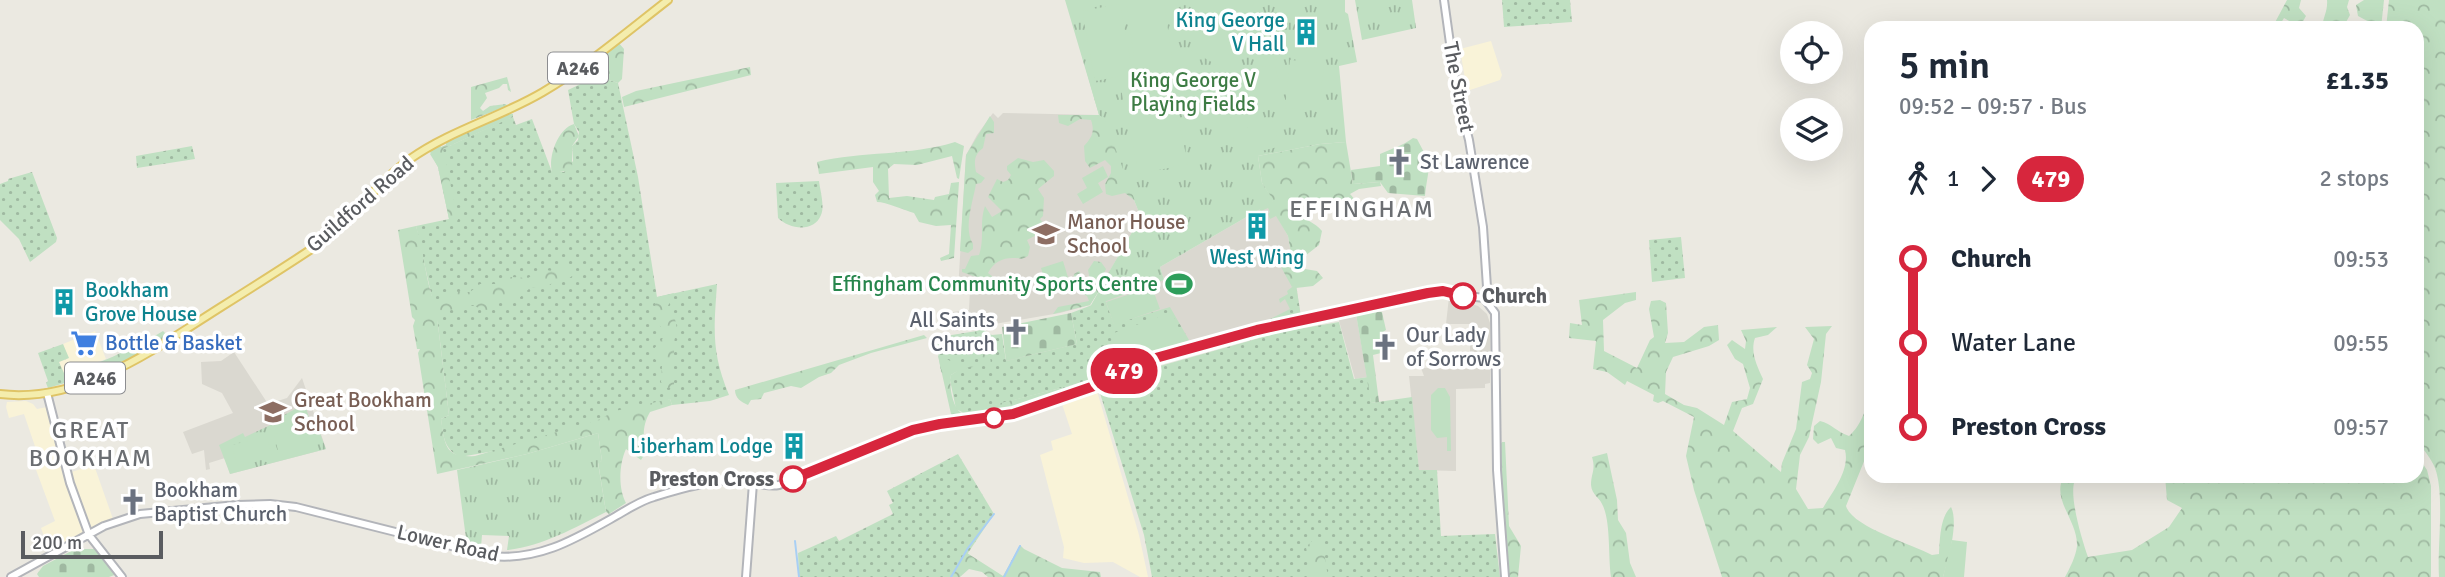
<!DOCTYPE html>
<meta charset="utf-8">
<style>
body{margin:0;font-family:Signika,sans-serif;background:#f2f2f3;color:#1f2937;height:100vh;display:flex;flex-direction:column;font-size:26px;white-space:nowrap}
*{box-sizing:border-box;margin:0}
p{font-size:23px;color:#747a83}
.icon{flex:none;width:38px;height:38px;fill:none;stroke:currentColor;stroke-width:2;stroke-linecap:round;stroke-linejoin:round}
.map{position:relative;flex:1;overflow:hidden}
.panel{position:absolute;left:1864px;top:21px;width:560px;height:462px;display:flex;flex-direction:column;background:#fff;border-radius:21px;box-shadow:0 7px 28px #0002}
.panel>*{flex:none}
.badge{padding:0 14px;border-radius:23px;font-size:24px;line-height:46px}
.buttons{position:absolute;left:1780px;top:21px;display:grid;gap:14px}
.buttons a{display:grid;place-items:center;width:63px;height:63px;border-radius:50%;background:#fff;box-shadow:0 7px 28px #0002;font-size:35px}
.scale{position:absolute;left:21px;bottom:18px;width:142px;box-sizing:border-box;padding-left:7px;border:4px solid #5a5c60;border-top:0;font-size:19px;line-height:24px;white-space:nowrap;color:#5a5c60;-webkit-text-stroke:5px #fff;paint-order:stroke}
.map>.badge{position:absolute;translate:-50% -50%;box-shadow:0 0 0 4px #fff}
.legs{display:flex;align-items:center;gap:10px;height:77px;padding:0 35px;font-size:23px}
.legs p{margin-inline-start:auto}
.headline{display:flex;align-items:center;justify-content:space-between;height:119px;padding:0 35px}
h1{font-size:38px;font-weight:600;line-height:52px}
ul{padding:0 35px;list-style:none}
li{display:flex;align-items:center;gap:24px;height:84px;font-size:26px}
li i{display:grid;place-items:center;width:10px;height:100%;margin:0 9px;background:currentColor}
li i::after{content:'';width:18px;height:18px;margin:-9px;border:5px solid;border-radius:50%;background:#fff}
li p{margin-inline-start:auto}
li:first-child i{background:linear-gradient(#0000 50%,currentColor 0)}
li:last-child i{background:linear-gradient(currentColor 50%,#0000 0)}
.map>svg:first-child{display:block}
</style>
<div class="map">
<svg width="2445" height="577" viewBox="0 0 2445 577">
<defs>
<pattern id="grass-dots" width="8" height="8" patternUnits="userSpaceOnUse" patternTransform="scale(1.75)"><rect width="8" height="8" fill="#c0e0c2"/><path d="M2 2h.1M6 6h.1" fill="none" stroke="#9fb9a1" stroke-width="1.8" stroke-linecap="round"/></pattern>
<pattern id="forest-crowns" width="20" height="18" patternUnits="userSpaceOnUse" patternTransform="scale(1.75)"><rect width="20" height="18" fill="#c0e0c2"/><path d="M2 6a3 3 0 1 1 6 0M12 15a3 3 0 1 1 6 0" fill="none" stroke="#9fb9a1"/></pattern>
<pattern id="cemetery-stones" width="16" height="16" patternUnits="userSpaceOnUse" patternTransform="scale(1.75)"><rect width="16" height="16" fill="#c0e0c2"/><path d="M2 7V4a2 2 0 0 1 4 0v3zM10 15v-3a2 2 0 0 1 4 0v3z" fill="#9fb9a1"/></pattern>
<pattern id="park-tufts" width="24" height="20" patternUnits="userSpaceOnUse" patternTransform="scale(1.75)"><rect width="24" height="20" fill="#c0e0c2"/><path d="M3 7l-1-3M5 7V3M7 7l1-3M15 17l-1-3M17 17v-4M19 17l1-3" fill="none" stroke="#9fb9a1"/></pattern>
</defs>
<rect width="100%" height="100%" fill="#ebe9e1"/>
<path fill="#f9f3d8" d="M1491 41 1502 75 1500 80 1467 91 1460 49Z
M95 331 106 359 63 374 59 362 68 358 63 344Z
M1097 391 1139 535 1148 577H1140L1113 562 1084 563 1063 558 1064 547 1040 455 1053 450 1051 441 1072 434 1061 401Z
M26 401 33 404 37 409 47 407 65 474 94 465 113 519 53 549 48 548 41 528 55 521 35 467 41 464 24 414 9 418 6 407 7 402Z"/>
<path fill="#dad8d0" d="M993 113 998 118 1003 113 1099 115 1141 217 1090 305 1060 313 953 331V312L969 310 970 290 958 291 966 155 977 135Z
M1274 201 1279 220 1288 236 1301 317 1208 341 1203 340 1121 370 954 372 1099 339 1096 303 1164 280 1160 267Z
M1449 297 1478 306 1487 314 1490 323V383L1485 384V388L1456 389V471L1419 470 1409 376H1424L1421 368 1470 369V324H1446Z
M1356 314 1367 377 1355 379 1338 317Z
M234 352 268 404 287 398 302 378 326 449 230 474 225 458 209 463 210 469 206 470 204 450 192 454 183 432 233 413 222 393 202 384 201 362 221 361Z"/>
<path fill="url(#grass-dots)" d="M1502 0H1570L1572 22 1504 27Z
M597 76 618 83 638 177 657 297 717 284C714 329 711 352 729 395L710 401 672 405 670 399 598 433 460 457C444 450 443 435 441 419L449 415 438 325 416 226 449 219 438 167 430 154 439 145 443 149 507 119 513 117 516 125 532 119 552 172H564L573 161 572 146 578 140 579 132 574 124 568 90Z
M192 146 195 159 137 168 136 156Z
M32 172 57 238 56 242 30 262 19 239 0 220V184L8 181V179Z
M819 181C820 190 825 206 821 215 814 233 789 229 778 218L776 183Z
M1681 237 1685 278 1652 282 1649 240Z
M1296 284 1301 317 1263 326 1262 323 1290 309 1285 299 1280 303 1279 299 1288 294 1287 291Z
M1105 300 1114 324 1170 307 1189 340 1084 382 964 413 956 409 950 380 951 375 957 371 941 372 937 346 933 338 983 330 992 335 1002 334 1006 361 1077 344 1071 313Z
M1339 322 1354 379 1368 377 1371 403 1412 397 1419 470H1437L1441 536 1495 534 1500 577H1152L1144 535 1099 390 1153 368 1281 332Z
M63 344 69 358 59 362 68 382 48 388 46 383 48 381 38 353Z
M958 454 994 514 952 577H799L798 553 836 536 839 541 893 514 889 505 893 503 887 491Z"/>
<path fill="url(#forest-crowns)" d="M2287 0H2301L2299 8 2306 16 2302 23 2304 28H2289L2291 22 2284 18 2278 28H2272Z
M2327 0H2349L2347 7 2350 15 2345 24 2334 21 2332 28H2322C2323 17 2328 11 2327 0Z
M2364 0H2384L2381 28H2372L2373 24 2358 16 2356 5Z
M2389 0H2445V577H2439C2437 547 2445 495 2435 468 2431 458 2423 449 2417 441V28H2386Z
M618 42 624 49 622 79 618 83 597 76 579 83 576 78Z
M1079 45 1175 172 1090 305 1053 314 1058 307 1089 301 1087 296C1078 292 1072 284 1074 274L1079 271 1087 282 1090 280 1088 270 1094 261 1101 262 1106 269 1103 275 1106 277 1141 217 1134 200 1125 193 1112 196 1106 194 1105 184 1111 173V166L1105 160 1090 168 1085 161 1084 146C1092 137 1095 132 1091 120L1080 119 1068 126 1059 123 1058 115H1099Z
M750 67 751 75 624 107 622 97 636 91Z
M507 77 511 92 508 90 507 84H503L499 88 485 93 487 98 480 108 483 111 490 106 506 104 507 106 471 120V87Z
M508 113 513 114V117L443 149 458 220 453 224 449 219 438 167 429 150 439 145 441 147 446 145V141Z
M990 116 994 122V133L986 134 983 148C974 155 974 161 976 172L985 178 981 183 976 184C973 202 963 228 973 244V249L968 253 960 251 966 155Z
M574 124 579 136 572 146V166L567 171 552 173C548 158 557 129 574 124Z
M955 142 964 146 959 179 957 178 952 156 917 165 894 164 888 169 889 198 907 196 934 200 935 197 949 194 951 183 959 182 954 258 941 261 940 258 949 254 951 225 936 226 919 222 914 213C904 210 886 202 877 202L875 195 879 191 873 182V167L819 174 817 162C862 151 910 156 955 142Z
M1346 142 1353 184 1380 182 1381 186 1359 189 1350 194C1357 202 1359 204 1355 214L1347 215 1335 211 1328 199 1299 203 1298 212C1305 221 1315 222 1322 231L1319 245 1305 256V269L1317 271 1323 278 1313 286 1296 288V285L1292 287 1281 267 1283 258 1291 254 1288 236 1276 216 1270 219 1268 214 1270 212 1268 208 1261 211 1259 209 1273 201 1262 183 1258 156 1320 144Z
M1018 158 1033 162 1044 160 1054 171V176L1038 189 1044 198 1043 216 1040 219 1048 229 1027 240 1030 247 1028 256 1022 259C1008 256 995 259 988 273L992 276 993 282 990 284 977 282 976 277 962 272V269H965L971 256 979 255C985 238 979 223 985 206L992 217 1002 211 988 197 997 179 1003 182 1008 180 1011 175 1007 170V166Z
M416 226C424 251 425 278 434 302L444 303 454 292H470L480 284H495L511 277 528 278 543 270 554 271 563 265 569 266 572 270V276L567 280H556L548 286 530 288 519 298 502 300 487 310H482L473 305 450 310 437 317 449 415 441 419C445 446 445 458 475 456L598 420 615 411 670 399 672 405 650 412C642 426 643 437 646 452L641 460 626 449C619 464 618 489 626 503L609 514 606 512 598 462 602 461 598 433 527 454 437 474 418 353 420 349H417L413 326 415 320 412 317 398 230Z
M1636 292V300L1625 303 1603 320 1604 351 1637 368 1650 340 1654 337 1649 309 1651 301 1660 300 1666 303 1668 333 1665 343 1684 342 1704 327 1718 325 1719 340 1709 346 1673 357 1666 372 1665 394 1684 405 1697 408 1724 425 1732 402 1747 399 1750 388 1743 364 1735 359 1727 345 1732 340 1745 349 1746 341 1741 330 1777 327 1768 335 1755 338C1750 352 1757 366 1763 379L1753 404 1742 408 1733 431 1781 472 1782 463 1796 429 1802 382 1810 379 1812 373 1807 365 1814 339 1805 327 1832 326 1826 334 1821 382 1809 437 1800 455 1796 489 1808 509 1823 508C1833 491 1850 470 1845 450L1836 448 1831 438 1818 444 1813 439 1814 426 1820 421C1832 424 1837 432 1849 436 1863 424 1868 403 1871 386V444L1846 506C1852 527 1912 544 1932 555L1939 554C1940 539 1940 517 1951 507 1959 522 1948 561 1943 577H1722L1694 490 1686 456 1694 417 1663 401 1658 403 1653 401 1654 395 1627 381 1625 385 1607 372 1593 369 1596 341 1569 338 1570 323 1582 325 1579 300Z
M674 293 668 306 669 313 675 319 677 329 674 342V387L665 388 661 382 662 366 654 358 652 351 665 336C659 323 651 311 657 297Z
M983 330 987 332 991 364 961 369 951 375C949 386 952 406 961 413L1084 382 1116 370H1121L1111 377 1017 412 958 420 951 414 938 356 942 355C954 367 968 365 983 361L976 331Z
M163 331 165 333 163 339C138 355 107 375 77 378L75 371C95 363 124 356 137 340H148Z
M924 335 927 338 871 353 839 365 831 373 819 377 801 388 791 386 764 393 761 399 751 400 748 405C741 402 735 398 735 390Z
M1502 442H1505L1509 526 1521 546 1518 577H1506L1500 445Z
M1607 453 1617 500 1618 520 1626 533 1630 563 1636 577H1611C1608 557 1611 520 1602 504 1599 497 1592 495 1591 485 1591 473 1596 470 1592 457Z
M2417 455 2427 470 2431 486V577H2065C2070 568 2076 556 2077 546 2078 523 2056 504 2061 483L2071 479 2074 483C2070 500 2082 540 2088 557L2132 550 2169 527 2182 508 2167 500 2165 476H2417Z
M1313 540 1323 546 1328 577H1311L1306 547Z
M1020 545 1024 549 1062 568 1100 572 1101 577H988L982 572 969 569 960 577H951L968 548 967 553 1003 576Z"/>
<path fill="url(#cemetery-stones)" d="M1413 138 1417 139C1434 170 1428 165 1425 196L1388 193 1380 182 1353 184 1351 170 1380 166V154C1391 149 1402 146 1413 138Z
M1374 311 1382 312 1386 330 1381 333V353L1373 355 1379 402 1371 403 1356 314Z
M1071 313 1077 344 1006 361 1002 327Z
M75 549H95L117 574 109 577H39L37 574 43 566Z"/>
<path fill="url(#park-tufts)" d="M1065 0H1345V12L1348 14 1357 62 1339 66 1346 142 1320 144 1258 156 1262 183 1274 201 1160 267 1164 280 1090 307 1141 217 1104 118 1099 115Z
M1355 0H1412L1416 28 1362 40Z
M305 404 309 418 314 417 326 449 230 474 219 445 243 433 245 437 283 419 284 415Z
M598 433 602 461 598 463 606 512C574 528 543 546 507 550L509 536 482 535 481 547 467 546 457 470 527 454Z"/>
<path fill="#c0e0c2" d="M1126 0H1164L1173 67 1136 72Z
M1218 0H1265L1226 70 1190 50Z
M1120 4 1133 74 1095 81 1082 11Z
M1290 60 1324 63 1319 111 1285 108Z
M1274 64 1285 104 1202 125 1191 85Z
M1170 80 1188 164 1139 174 1121 89Z
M1272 121 1274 130H1276L1278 147 1239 156 1237 148H1235L1232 131Z
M1103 166 1108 177 1098 183 1103 192 1083 204 1077 194 1087 188 1082 178Z
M1063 261 1070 284 1048 291 1041 268Z
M1152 287 1160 309 1114 325 1106 302Z
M1172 312 1183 342 1122 364 1111 334Z
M1438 388H1445L1450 397 1451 451H1447V437L1437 438 1431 430V395Z
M308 425 314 446 279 455 274 434Z
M267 436 272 457 237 466 232 445Z
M1952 540 1967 542 1964 577H1943Z"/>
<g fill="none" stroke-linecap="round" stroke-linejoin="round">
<path stroke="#a8cff4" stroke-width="2" d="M795 541 799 577
M951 577 968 548 994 514
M1004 577 1020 546"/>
<defs>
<path id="secondary" d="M1444 0 1457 94 1469 140 1483 227 1487 287 1484 298
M1484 298 1495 313 1497 470 1505 577
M47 393 70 483 89 535 122 577
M11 577 104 526 140 514 237 505 270 504 296 507 491 556C539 561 575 539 616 516 628 509 640 501 654 497 679 489 711 480 737 480 752 480 764 488 779 485L913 430 940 424 1013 414 1097 385 1138 364 1257 330 1436 292 1484 298
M746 577 753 483"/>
<path id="primary" d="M0 394C81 404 156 348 221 307 256 285 291 263 325 240 356 215 378 182 410 159 451 130 501 117 543 92 587 66 628 31 668 0"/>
</defs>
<use href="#secondary" stroke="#b3b5ba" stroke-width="10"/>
<use href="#primary" stroke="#dfc466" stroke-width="10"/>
<use href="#secondary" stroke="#fff" stroke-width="6"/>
<use href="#primary" stroke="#f4edad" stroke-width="6"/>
</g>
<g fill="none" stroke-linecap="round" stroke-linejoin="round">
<defs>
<path id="line-1" d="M793 479 913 430 940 424 1013 414 1097 385 1132 367 1152 359 1257 330 1428 293 1443 291 1463 296"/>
</defs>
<use href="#line-1" stroke="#fff" stroke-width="16"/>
<use href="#line-1" stroke="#d7263d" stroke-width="10"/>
</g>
<defs>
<symbol id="building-bare" viewBox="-9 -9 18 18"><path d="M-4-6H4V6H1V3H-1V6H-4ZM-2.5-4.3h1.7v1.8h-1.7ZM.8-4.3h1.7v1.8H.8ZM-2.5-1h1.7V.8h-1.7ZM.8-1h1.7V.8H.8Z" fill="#0f9aa8" stroke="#fff" stroke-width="2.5" paint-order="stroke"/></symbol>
<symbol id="church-bare" viewBox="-9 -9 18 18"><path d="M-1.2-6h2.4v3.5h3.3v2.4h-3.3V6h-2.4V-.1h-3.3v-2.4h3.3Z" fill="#6b7280" stroke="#fff" stroke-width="2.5" paint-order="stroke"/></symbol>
<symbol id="school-bare" viewBox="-9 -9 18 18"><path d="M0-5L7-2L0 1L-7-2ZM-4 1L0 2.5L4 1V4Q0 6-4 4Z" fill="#8d6e63" stroke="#fff" stroke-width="2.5" paint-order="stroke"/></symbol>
<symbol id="stadium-bare" viewBox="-9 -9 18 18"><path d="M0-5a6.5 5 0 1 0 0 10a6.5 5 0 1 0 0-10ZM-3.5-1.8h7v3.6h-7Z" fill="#2e9e5b" stroke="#fff" stroke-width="2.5" paint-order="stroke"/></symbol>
<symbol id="supermarket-bare" viewBox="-9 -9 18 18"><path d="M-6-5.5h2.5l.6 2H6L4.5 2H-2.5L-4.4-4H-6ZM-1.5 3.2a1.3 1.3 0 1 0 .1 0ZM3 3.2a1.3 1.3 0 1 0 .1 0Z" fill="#3f7fe0" stroke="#fff" stroke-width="2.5" paint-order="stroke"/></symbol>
</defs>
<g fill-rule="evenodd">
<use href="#building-bare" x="1287" y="13" width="38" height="38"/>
<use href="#church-bare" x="1380" y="143" width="38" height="38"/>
<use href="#building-bare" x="1238" y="207" width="38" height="38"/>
<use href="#school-bare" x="1027" y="215" width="38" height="38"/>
<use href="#stadium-bare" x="1160" y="265" width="38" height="38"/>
<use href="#building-bare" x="45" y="283" width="38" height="38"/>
<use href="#church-bare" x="997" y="313" width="38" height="38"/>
<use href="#supermarket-bare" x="65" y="324" width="38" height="38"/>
<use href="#church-bare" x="1366" y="328" width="38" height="38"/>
<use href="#school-bare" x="254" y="393" width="38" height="38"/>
<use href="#building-bare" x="775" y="427" width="38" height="38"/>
<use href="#church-bare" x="114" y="483" width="38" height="38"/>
</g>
<g fill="#fff" stroke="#d7263d" stroke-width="3.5">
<circle cx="1463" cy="296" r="12"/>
<circle cx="994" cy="418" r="9"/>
<circle cx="793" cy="479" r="12"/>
</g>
<g text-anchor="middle" stroke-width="7" stroke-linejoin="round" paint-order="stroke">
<g fill="#fff" stroke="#8c8d90" stroke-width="2">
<rect x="548" y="52.5" width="60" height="31" rx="5"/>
<rect x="65" y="362.5" width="60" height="31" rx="5"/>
</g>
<g font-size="19" font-weight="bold" fill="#5a5c60">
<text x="578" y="75">A246</text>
<text x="95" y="385">A246</text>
</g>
<g font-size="21" fill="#0d838f" stroke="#fff" text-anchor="end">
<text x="1285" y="27">King George<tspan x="1285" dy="24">V Hall</tspan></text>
<text x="1257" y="264" text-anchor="middle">West Wing</text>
<text x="85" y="297" text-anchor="start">Bookham<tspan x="85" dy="24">Grove House</tspan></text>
<text x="773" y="453">Liberham Lodge</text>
</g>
<g font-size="21" fill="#3d7c44" stroke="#fff">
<text x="1193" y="87">King George V<tspan x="1193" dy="24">Playing Fields</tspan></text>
</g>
<g font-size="21" fill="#5a5c60" stroke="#fff">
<text transform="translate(1459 87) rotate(79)" y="7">The Street</text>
<text transform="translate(360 204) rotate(-41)" y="7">Guildford Road</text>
<text transform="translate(448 543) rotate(13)" y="7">Lower Road</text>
</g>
<g font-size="21" fill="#5b616d" stroke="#fff" text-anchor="start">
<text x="1420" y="169">St Lawrence</text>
<text x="995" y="327" text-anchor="end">All Saints<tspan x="995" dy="24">Church</tspan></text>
<text x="1406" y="342">Our Lady<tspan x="1406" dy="24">of Sorrows</tspan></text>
<text x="154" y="497">Bookham<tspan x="154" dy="24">Baptist Church</tspan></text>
</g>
<g font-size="21" fill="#785e54" stroke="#fff" text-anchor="start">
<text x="1067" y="229">Manor House<tspan x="1067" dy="24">School</tspan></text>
<text x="294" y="407">Great Bookham<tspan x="294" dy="24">School</tspan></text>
</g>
<g font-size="21" fill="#27864d" stroke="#fff" text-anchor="end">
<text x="1158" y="291">Effingham Community Sports Centre</text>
</g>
<g font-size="21" font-weight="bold" fill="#5a5c60" stroke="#fff" text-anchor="start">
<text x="1482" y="303">Church</text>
<text x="774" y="486" text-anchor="end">Preston Cross</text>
</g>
<g font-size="21" fill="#366cbe" stroke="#fff" text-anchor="start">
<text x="105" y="350">Bottle &amp; Basket</text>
</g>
<g font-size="24" letter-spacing="2" fill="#6b6e72" stroke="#fff">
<text x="1362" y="217">EFFINGHAM</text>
<text x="91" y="438">GREAT<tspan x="91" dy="28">BOOKHAM</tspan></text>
</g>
</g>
</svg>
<div class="buttons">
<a><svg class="icon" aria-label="locate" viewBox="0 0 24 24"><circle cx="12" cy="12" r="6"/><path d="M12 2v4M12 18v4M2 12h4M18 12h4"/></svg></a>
<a><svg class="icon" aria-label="layers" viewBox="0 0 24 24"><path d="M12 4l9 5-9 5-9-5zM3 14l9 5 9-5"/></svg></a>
</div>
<div class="scale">200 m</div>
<b class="badge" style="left:1124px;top:371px;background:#d7263d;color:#fff">479</b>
<section class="panel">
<div class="headline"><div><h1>5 min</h1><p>09:52 – 09:57 · Bus</p></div><b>£1.35</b></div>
<div class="legs"><svg class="icon" aria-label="walk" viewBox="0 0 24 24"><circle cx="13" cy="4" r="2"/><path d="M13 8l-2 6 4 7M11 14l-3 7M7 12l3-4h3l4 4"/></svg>1<svg class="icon" aria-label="forward" viewBox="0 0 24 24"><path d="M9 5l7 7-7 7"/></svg><b class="badge" style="background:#d7263d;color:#fff">479</b><p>2 stops</p></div>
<ul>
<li><i style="color:#d7263d"></i><b>Church</b><p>09:53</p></li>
<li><i style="color:#d7263d"></i><span>Water Lane</span><p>09:55</p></li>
<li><i style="color:#d7263d"></i><b>Preston Cross</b><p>09:57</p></li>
</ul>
</section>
</div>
